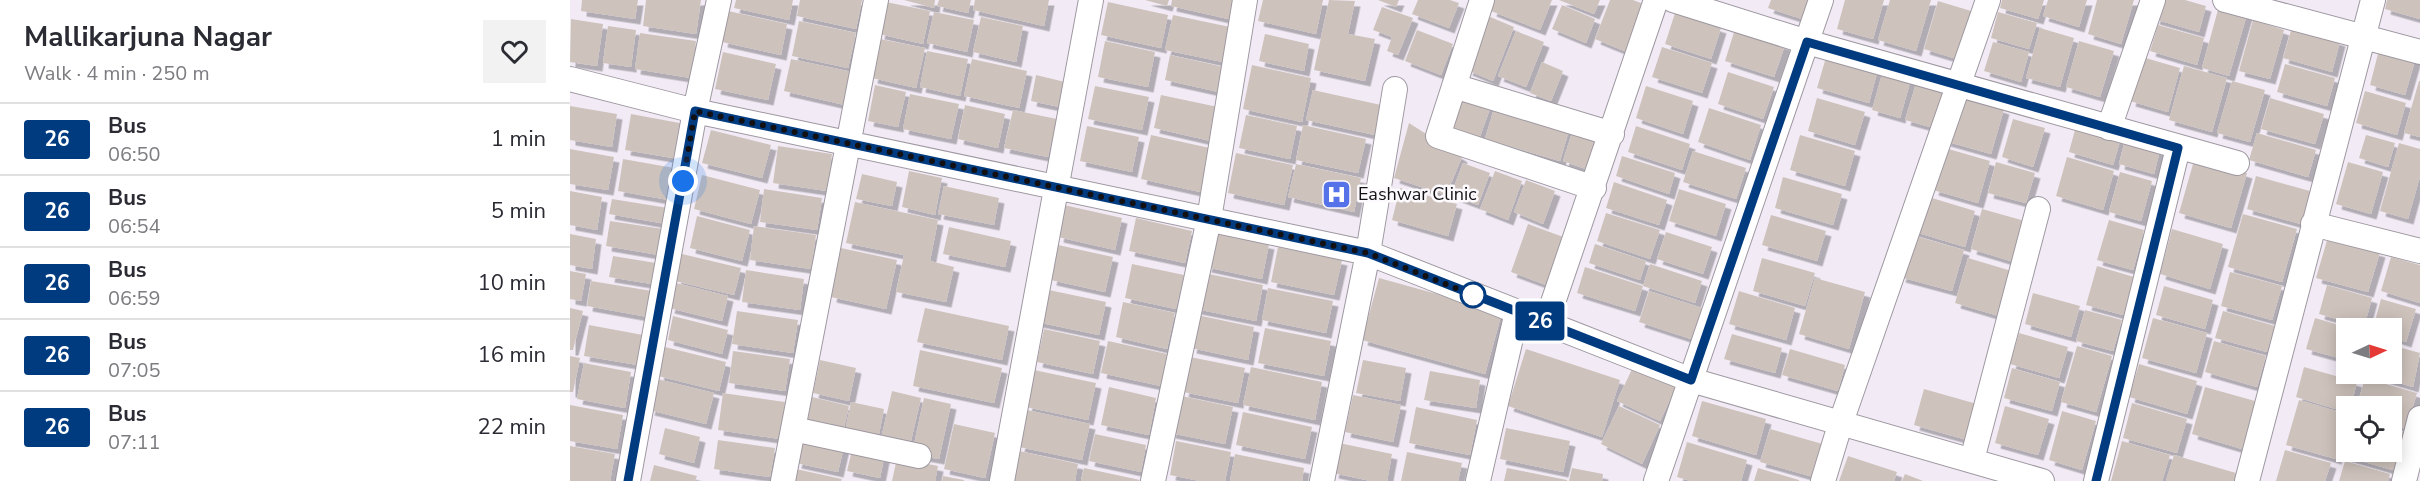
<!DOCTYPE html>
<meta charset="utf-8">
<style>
body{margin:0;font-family:"Nunito Sans",sans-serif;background:#f2f2f3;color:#2b2b33;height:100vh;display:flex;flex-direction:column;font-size:22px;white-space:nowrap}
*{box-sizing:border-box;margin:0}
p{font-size:20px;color:#7c7c81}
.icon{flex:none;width:33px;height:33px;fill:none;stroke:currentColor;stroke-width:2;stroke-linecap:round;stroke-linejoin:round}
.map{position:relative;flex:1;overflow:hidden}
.details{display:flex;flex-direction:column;background:#fff;width:570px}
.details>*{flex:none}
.badge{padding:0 12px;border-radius:4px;font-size:21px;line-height:39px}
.needle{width:39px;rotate:86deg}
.tools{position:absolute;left:1766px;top:318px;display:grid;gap:12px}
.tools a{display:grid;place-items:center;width:66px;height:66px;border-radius:0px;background:#fff;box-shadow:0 3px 15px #0003;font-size:30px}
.you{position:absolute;width:30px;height:30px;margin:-15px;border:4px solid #fff;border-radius:50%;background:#1a73e8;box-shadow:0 0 0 9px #1a73e833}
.map>.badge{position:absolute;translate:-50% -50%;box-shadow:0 0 0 3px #fff}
.round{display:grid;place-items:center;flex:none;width:63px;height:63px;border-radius:0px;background:#f2f2f3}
.head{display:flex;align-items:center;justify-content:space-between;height:102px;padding:0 24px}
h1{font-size:28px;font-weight:700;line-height:45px}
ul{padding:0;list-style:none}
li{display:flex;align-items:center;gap:18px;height:72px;padding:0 24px;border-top:2px solid #e1e1e2}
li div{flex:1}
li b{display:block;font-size:22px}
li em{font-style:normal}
li .badge{min-width:66px;font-weight:700;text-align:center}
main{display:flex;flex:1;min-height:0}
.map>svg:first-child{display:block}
</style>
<main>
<section class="details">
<div class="head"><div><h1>Mallikarjuna Nagar</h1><p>Walk · 4 min · 250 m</p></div><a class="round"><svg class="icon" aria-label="heart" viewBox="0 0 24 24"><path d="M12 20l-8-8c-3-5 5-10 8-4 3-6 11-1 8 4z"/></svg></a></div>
<ul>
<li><span class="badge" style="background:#003b80;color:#fff">26</span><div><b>Bus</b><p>06:50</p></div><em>1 min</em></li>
<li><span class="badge" style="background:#003b80;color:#fff">26</span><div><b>Bus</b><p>06:54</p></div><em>5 min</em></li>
<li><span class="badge" style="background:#003b80;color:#fff">26</span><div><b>Bus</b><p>06:59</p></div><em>10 min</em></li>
<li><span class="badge" style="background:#003b80;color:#fff">26</span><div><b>Bus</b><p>07:05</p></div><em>16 min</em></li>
<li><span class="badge" style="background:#003b80;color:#fff">26</span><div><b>Bus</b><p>07:11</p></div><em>22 min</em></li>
</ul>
</section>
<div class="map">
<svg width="1850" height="481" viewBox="0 0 1850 481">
<defs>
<filter id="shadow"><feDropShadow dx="5.5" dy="5.5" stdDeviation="0" flood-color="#0004"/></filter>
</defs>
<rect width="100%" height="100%" fill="#f2ebf6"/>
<path fill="#cec3bc" filter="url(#shadow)" d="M12 0H68L65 19 11 11Z
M76 0H131L126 34 73 26Z
M166 0H223L219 20 164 8Z
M230 0H292L286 29 227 16Z
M334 0H365L364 8Z
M369 0H401L398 13 367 6Z
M405 0H479L474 26 403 10Z
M575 0H599L597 6Z
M602 0H667L663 20 601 6Z
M693 0H753L746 34 688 21Z
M759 0 785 1 778 34 805 39 795 81 744 70Z
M808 0H829L826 7Z
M848 0H880L889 3 879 28 842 14Z
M925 0H982L970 30 921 11Z
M989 0H1030L1024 14Z
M1040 0H1063L1076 5 1057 52 1025 39Z
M1201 0H1239L1232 19 1198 8Z
M1275 0H1314L1303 39 1267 29Z
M1320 0H1361L1346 51 1308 40Z
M1432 0H1474L1468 19 1430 8Z
M1478 0H1517L1509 27 1473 16Z
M1527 0H1564L1551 44 1518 34Z
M1590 0H1615L1636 6 1629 32 1584 19Z
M1817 0H1850V19L1815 9Z
M1368 1 1401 11 1387 59 1354 49Z
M316 2 360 11 353 44 309 34Z
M538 2 598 15 591 48 531 35Z
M992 5 1025 19 1016 43 982 29Z
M1649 6 1677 14 1659 76 1632 68Z
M812 7 843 18 828 55 817 51 822 37 803 30Z
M158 11 217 24 211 55 152 42Z
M364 12 404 20 397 52 357 43Z
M1428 12 1467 23 1459 49 1421 38Z
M1105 13 1151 28 1141 59 1095 44Z
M603 15 660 27 653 62 595 50Z
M918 16 944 27 923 81 897 70Z
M411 17 453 26 446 62 403 52Z
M1 19 33 24 27 66 0 62Z
M1683 20 1714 30 1700 79 1669 71Z
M229 21 286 33 278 68 222 56Z
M1588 25 1634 38 1627 65 1580 51Z
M38 26 66 30 61 67 33 63Z
M1722 27 1770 41 1762 72 1713 58Z
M1470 28 1504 38 1490 87 1456 78Z
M1165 29 1215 45 1204 77 1155 61Z
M847 30 883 44 871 75 835 61Z
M946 31 974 42 956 87 928 76Z
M70 33 126 41 121 78 65 69Z
M695 34 739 44 734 71 689 61Z
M310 39 355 48 346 88 302 78Z
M535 41 585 52 578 87 528 77Z
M1509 41 1544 51 1530 97 1496 87Z
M1423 42 1459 52 1451 82 1414 71Z
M1810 46 1846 57 1835 95 1800 85Z
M1092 47 1142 63 1132 93 1082 77Z
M357 51 398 59 390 96 350 87Z
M153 52 206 64 198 100 145 89Z
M1257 54 1308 69 1299 103 1247 88Z
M600 55 654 67 649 92 595 80Z
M1572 57 1610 68 1598 112 1560 101Z
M221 59 282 72 275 105 214 91Z
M402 59 457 71 449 108 394 96Z
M972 62 993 71 981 101 960 93Z
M1715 64 1765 78 1757 106 1707 92Z
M682 65 741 78 732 122 673 109Z
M1614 66 1657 78 1642 132 1599 120Z
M1313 71 1341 79 1330 118 1302 110Z
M1158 72 1204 87 1193 119 1148 104Z
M466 75 495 82 490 107 461 101Z
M1662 81 1695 90 1680 142 1647 133Z
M1849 81H1850V137L1834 133Z
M1346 84 1374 92 1364 128 1335 120Z
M305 85 336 92 328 127 298 121Z
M525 86 579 97 572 130 518 119Z
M1076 86 1123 101 1113 134 1066 118Z
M743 90 811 105 805 135 736 120Z
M1795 91 1836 103 1827 135 1786 123Z
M340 94 389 104 381 139 333 129Z
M591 95 648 107 641 141 584 128Z
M891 95 921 106 909 139 879 128Z
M1388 95 1434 109 1421 154 1375 141Z
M1247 98 1295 112 1285 145 1238 131Z
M1700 98 1754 114 1745 144 1691 129Z
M395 105 435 114 428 148 388 139Z
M0 106 47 114 42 147 0 140Z
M1139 108 1191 125 1180 160 1128 142Z
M924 109 999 130 990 161 915 139Z
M443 110 487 119 478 157 434 148Z
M61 114 115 124 109 159 55 150Z
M676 115 727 126 720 159 669 148Z
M1443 119 1475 128 1463 167 1432 157Z
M839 123 892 157 876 195 824 178Z
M733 125 796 139 788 173 726 160Z
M517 126 569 137 562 172 510 161Z
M1066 126 1120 144 1112 170 1058 152Z
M1506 126 1551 138 1543 165 1499 152Z
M141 130 201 145 192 178 132 163Z
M1002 133 1025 141 1016 169 993 161Z
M1687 133 1746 150 1738 177 1679 160Z
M581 135 644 149 635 193 571 179Z
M1230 135 1285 151 1275 186 1220 170Z
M1796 135 1825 143 1818 167 1789 158Z
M1555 140 1590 150 1584 174 1549 164Z
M1829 143 1850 149V176L1838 219 1810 211Z
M208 146 262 154 257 191 203 183Z
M1375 148 1420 161 1408 203 1363 190Z
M0 149 44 157 38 190 0 184Z
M1123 151 1176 168 1166 199 1113 182Z
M666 153 723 165 714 205 658 193Z
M1052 156 1105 173 1099 194 1046 176Z
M1497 157 1544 171 1533 210 1486 196Z
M1625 157 1677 173 1661 228 1609 213Z
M53 159 104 168 99 200 48 191Z
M1426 162 1465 173 1456 203 1418 193Z
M1778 162 1813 172 1801 214 1766 204Z
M893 163 920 173 908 205 881 195Z
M726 164 791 178 784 212 718 197Z
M339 171 372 178 365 215 332 207Z
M925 171 952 181 938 220 910 209Z
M1550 172 1582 181 1571 221 1539 212Z
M292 174 327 182 322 206 286 199Z
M132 175 190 190 181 224 124 209Z
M1686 176 1740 191 1731 224 1677 209Z
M1213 177 1272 194 1263 225 1205 208Z
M956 180 985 191 973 224 944 212Z
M1044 182 1097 200 1089 225 1036 208Z
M374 186 429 198 424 225 368 214Z
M830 188 887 204 878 236 822 220Z
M194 189 252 198 247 230 190 222Z
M1109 189 1156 204 1146 236 1099 221Z
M0 191 32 197 27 230 0 225Z
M1352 195 1405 211 1395 247 1342 231Z
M42 199 98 208 96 224 39 214Z
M285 202 368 220 360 261 384 267 376 302 326 292 334 255 276 243Z
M494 205 552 218 545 250 488 237Z
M1412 209 1455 221 1444 262 1401 249Z
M1036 213 1090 230 1080 259 1027 241Z
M1673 214 1727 229 1712 282 1658 267Z
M1201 215 1256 231 1247 261 1192 245Z
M127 216 180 230 172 261 120 248Z
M566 218 622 231 615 263 559 251Z
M1539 220 1574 230 1563 270 1527 260Z
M40 221 93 229 89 255 36 246Z
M958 224 996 238 979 286 941 272Z
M184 226 246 235 241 269 180 260Z
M379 227 441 241 435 267 373 254Z
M1602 229 1653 244 1640 289 1590 274Z
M643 232 699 244 692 279 636 267Z
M1096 232 1142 247 1133 274 1087 259Z
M0 234 26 239 22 269 0 265Z
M1342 235 1394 250 1382 291 1330 277Z
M1758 237 1810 252 1798 292 1746 278Z
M1025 244 1076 261 1070 280 1019 263Z
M488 245 543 257 535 292 481 280Z
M708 247 772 260 764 295 701 282Z
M271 248 327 260 316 309 261 297Z
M112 254 171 268 164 295 105 281Z
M43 256 86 263 82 284 39 277Z
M1821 257 1850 265V303L1811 291Z
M1192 258 1245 273 1235 306 1183 291Z
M1398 258 1445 272 1432 317 1385 303Z
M562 264 614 275 606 309 555 298Z
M1080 264 1132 281 1125 303 1073 286 1065 311 1007 293 1015 267 1073 286Z
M1527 266 1564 277 1553 315 1516 305Z
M176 270 234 279 230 310 172 302Z
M0 271 16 274 11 301 0 299Z
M1660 272 1712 286 1702 320 1651 306Z
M634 273 693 285 686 321 626 309Z
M809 278 932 312 915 374 792 340Z
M1245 278 1295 292 1279 349 1229 334Z
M21 281 82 291 78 317 17 306Z
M106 283 158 296 152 321 99 308Z
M1757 285 1802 298 1794 327 1749 314Z
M1594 286 1643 300 1635 329 1586 315Z
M698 288 763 301 756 333 692 320Z
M474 289 536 302 529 335 467 322Z
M1079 291 1132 308 1121 339 1069 322Z
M1169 291 1225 308 1216 340 1159 324Z
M1463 293 1510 306 1501 337 1455 324Z
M1811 299 1846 309 1836 342 1821 337V328H1803Z
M553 302 605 313 597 349 546 337Z
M0 308 13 311 3 350H0Z
M355 308 439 326 432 360 347 342Z
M1515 310 1552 320 1543 351 1506 341Z
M167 311 228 320 223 353 162 344Z
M1653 311 1705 326 1697 352 1645 338Z
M627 315 684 327 678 360 621 348Z
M103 316 158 330 152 354 98 340Z
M1583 318 1637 333 1626 373 1572 358Z
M1745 318 1776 327V360L1736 349Z
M19 325 73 335 68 365 14 356Z
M695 328 761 341 754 376 688 363Z
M474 329 530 341 523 374 467 362Z
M1449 333 1498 347 1489 378 1440 364Z
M1162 334 1212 348 1205 373 1154 359Z
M538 341 597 354 591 386 531 373Z
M1644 341 1696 356 1687 387 1635 372Z
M1821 345 1850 353 1843 387 1800 374H1821Z
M1507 346 1542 356 1526 412 1491 402Z
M95 347 156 362 149 391 88 376Z
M956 349 1050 380 1032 437 938 406Z
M1220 349 1275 365 1268 391 1212 375Z
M350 350 432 368 424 403 343 386Z
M163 351 220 359 215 391 159 383Z
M0 356 10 358 3 392H0Z
M620 357 675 368 668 403 613 392Z
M250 360 286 368 279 401 243 393Z
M793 360 836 368 830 401 786 393Z
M14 363 61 372 55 408 7 399Z
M1569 364 1627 381 1617 414 1559 397Z
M681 367 752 382 745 420 673 405Z
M1063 367 1106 387 1090 421 1047 401Z
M1734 367 1787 382 1781 406H1776V412L1726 397Z
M1442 368 1490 382 1482 411 1434 398Z
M464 370 526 383 518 420 456 407Z
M860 371 910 380 906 408 854 400Z
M1795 378 1847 393 1836 429 1821 424V406H1787Z
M87 379 144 393 136 424 79 410Z
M539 387 586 398 579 435 531 425Z
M1635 387 1685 401 1672 449 1622 434Z
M1354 389 1407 404 1397 440 1344 425Z
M322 391 351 398 340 445 311 439Z
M153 393 215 402 210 439 148 430Z
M607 395 663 407 655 444 600 433Z
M783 395 831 405 823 442 775 432Z
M242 397 279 406 272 436 236 428Z
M354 398 381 404 369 459 342 454Z
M1729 400 1776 414 1766 459 1716 445Z
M1132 401 1196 419 1186 455 1122 436Z
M281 402 314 409 308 439 275 432Z
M1562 403 1617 419 1607 453 1553 438Z
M0 405 53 415 47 449 0 441Z
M1049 406 1090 425 1072 464 1031 444Z
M1435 406 1479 419 1468 455 1425 443Z
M846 407 907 420 900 455 839 443Z
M457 410 520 424 512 460 449 447Z
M1492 411 1526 421 1512 470 1479 460Z
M673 412 742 427 735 459 666 445Z
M384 424 425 433 415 478 374 469Z
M95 428 130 437 124 463 89 454Z
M936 428 1000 441 993 472 930 459Z
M1821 428 1836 433 1826 471 1774 456 1775 452H1821Z
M1200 429 1256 445 1247 478 1190 462Z
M525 434 576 445 571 472 519 461Z
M232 437 274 446 268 472 226 463Z
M148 440 205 448 200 477 144 469Z
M606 441 661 452 655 481H630L600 475Z
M1552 441 1600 455 1592 481H1541Z
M1117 442 1177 460 1171 481H1121L1107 477Z
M769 443 822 454 817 481H801L763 473Z
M0 446 45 454 40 481H0Z
M283 446 315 453 310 478 277 471Z
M1715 450 1761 463 1755 481H1706Z
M449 451 508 464 505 481H443Z
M837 452 892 463 888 481H831Z
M665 454 734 468 732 481H660Z
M1604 455 1666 473 1664 481H1596Z
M1278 456 1327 472 1324 481H1269Z
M327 458 368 466 365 481H322Z
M1775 461 1820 474 1818 481H1769Z
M84 465 127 476 125 481H80Z
M514 468 570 480 569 481H511Z
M937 468 997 480V481H934Z
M1002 468 1033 474 1032 481H999Z
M1188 468 1229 480V481H1184Z
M226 469 272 479 271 481H224Z
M1335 474 1353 481H1332Z
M373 476 394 480V481H372Z"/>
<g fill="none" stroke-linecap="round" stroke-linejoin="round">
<defs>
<path id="minor" d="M912 0 868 136 1024 188
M1103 0 1237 42 1667 163
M1655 0 1850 52
M0 79 125 111 798 253 1121 380 1472 481
M884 86 1042 134
M1539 128 1583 0
M1743 224 1850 251
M976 323 1086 0
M223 429 349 456
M1402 460 1468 209
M58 481 125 111 149 0
M213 481 306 0
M432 481 521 0
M583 481 639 219 675 0
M752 481 798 253 825 89
M908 481 947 312
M1086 481 1251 0
M1253 481 1270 425 1418 0
M1526 481 1608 148
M1677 481 1803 0
M1834 481 1850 418"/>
</defs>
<use href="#minor" stroke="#9e98a1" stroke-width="26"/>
<use href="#minor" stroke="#fff" stroke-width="24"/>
</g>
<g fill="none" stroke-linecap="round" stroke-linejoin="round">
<defs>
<path id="line" d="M58 481 125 111 798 253 1121 380 1237 42 1608 148 1526 481"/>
</defs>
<use href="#line" stroke="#fff" stroke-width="14"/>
<use href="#line" stroke="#003b80" stroke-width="9"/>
<path stroke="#131014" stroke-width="6" stroke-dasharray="0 10.8" d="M113 181 125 111 798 253 903 295"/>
</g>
<defs>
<symbol id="hospital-square" viewBox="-11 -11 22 22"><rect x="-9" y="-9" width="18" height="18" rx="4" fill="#5672e8" stroke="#fdfafe"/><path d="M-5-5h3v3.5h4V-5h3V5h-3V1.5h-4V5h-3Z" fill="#fff"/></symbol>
</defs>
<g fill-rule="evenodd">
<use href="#hospital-square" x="750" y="178" width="33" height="33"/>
</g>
<circle fill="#fff" stroke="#003b80" stroke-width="3" cx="903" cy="295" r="12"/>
<g text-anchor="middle" stroke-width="5" stroke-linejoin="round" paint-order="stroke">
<g font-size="18" fill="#131014" stroke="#fdfafe" text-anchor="start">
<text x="788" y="200">Eashwar Clinic</text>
</g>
</g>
</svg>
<div class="tools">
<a><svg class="needle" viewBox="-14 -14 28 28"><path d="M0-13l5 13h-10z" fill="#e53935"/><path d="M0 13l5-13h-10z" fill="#7c7c81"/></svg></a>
<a><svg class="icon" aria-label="locate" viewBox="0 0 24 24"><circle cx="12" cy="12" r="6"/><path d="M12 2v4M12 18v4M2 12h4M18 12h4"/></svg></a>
</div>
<div class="you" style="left:113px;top:181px"></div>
<b class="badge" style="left:970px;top:321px;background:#003b80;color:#fff">26</b>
</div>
</main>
